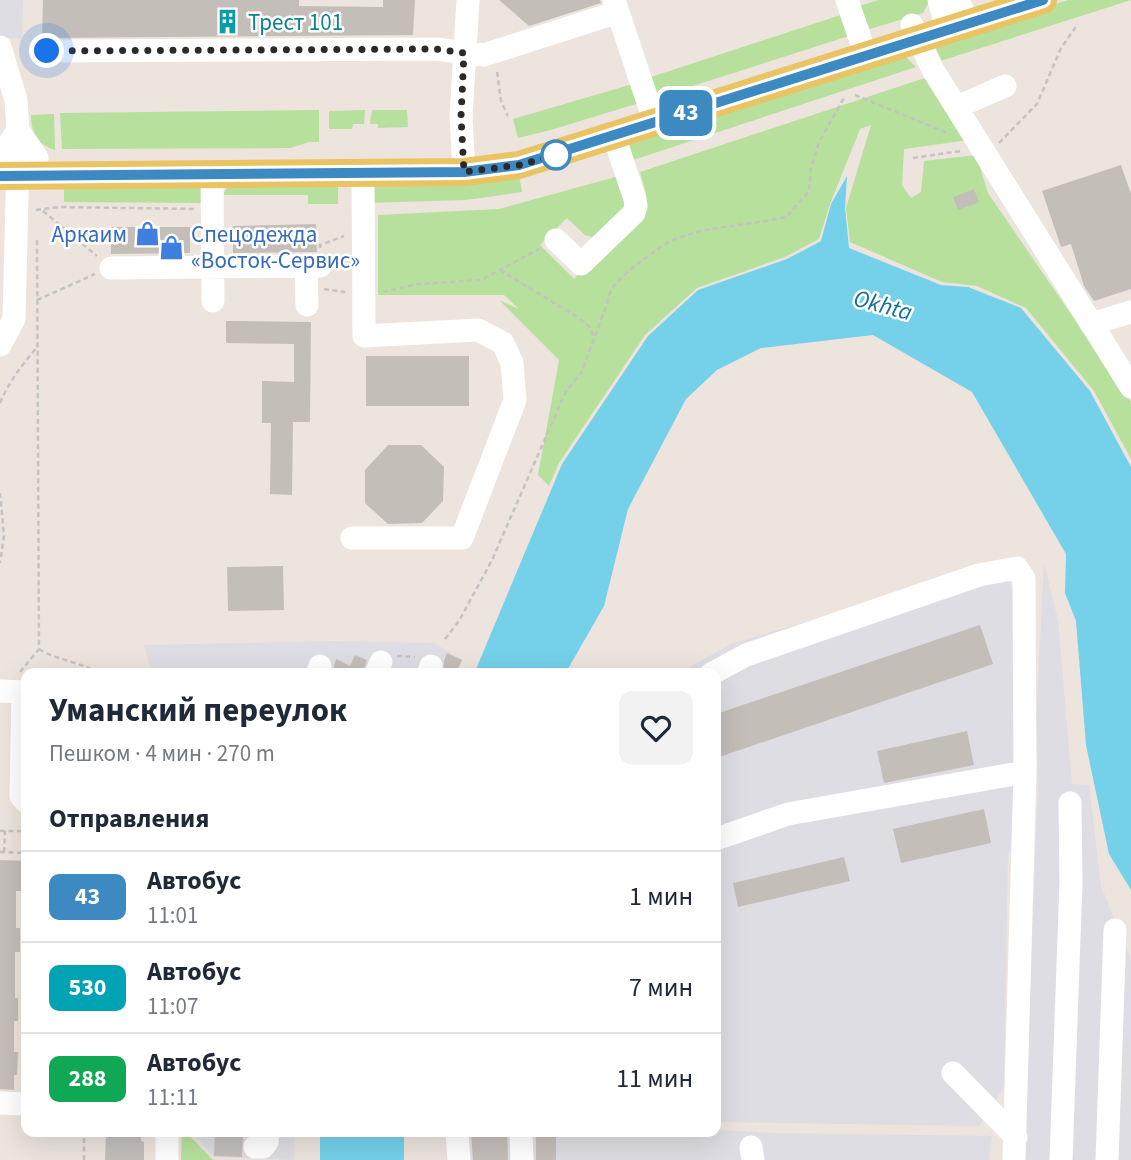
<!DOCTYPE html>
<html lang="ru">
<meta charset="utf-8">
<style>
body{margin:0;font-family:"Source Sans 3",sans-serif;background:#f2f2f3;color:#1f2937;height:100vh;display:flex;flex-direction:column;font-size:26px;white-space:nowrap}
*{box-sizing:border-box;margin:0}
p{font-size:23px;color:#747a83}
.icon{flex:none;width:38px;height:38px;fill:none;stroke:currentColor;stroke-width:2;stroke-linecap:round;stroke-linejoin:round}
.map{position:relative;flex:1;overflow:hidden}
.side{position:absolute;left:21px;top:668px;width:700px;height:469px;display:flex;flex-direction:column;background:#fff;border-radius:14px;box-shadow:0 7px 28px #0002}
.side>*{flex:none}
.badge{padding:0 14px;border-radius:10px;font-size:24px;line-height:46px}
.you{position:absolute;width:35px;height:35px;margin:-18px;border:5px solid #fff;border-radius:50%;background:#1a73e8;box-shadow:0 0 0 10px #1a73e833}
.map>.badge{position:absolute;translate:-50% -50%;box-shadow:0 0 0 4px #fff}
h2{padding:0 28px;font-size:26px;line-height:63px}
.round{display:grid;place-items:center;flex:none;width:74px;height:74px;border-radius:14px;background:#f2f2f3}
.summary{display:flex;align-items:center;justify-content:space-between;height:119px;padding:0 28px}
h1{font-size:33px;font-weight:700;line-height:52px}
ul{padding:0;list-style:none}
li{display:flex;align-items:center;gap:21px;height:91px;padding:0 28px;border-top:2px solid #e0e1e3}
li div{flex:1}
li b{display:block;font-size:26px}
li em{font-style:normal}
li .badge{min-width:77px;font-weight:700;text-align:center}
.map>svg:first-child{display:block}
</style>
<div class="map">
<svg width="1131" height="1160" viewBox="0 0 1131 1160">
<rect width="100%" height="100%" fill="#ece4dd"/>
<path fill="#dfdde4" d="M0 0H23L22 38H0Z
M1003 562 1016 600V847L1008 853 1004 1087 979 1126 716 1122V674H677L731 644Z
M1044 563 1058 620 1072 784 1089 785 1101 886 1131 959V1160H1024L1038 777 1036 719Z
M334 641 434 643 462 660 456 674H152L144 645Z
M716 1130 775 1133 992 1136 989 1160H467L465 1132H716Z
M191 1132H295L294 1160 214 1157Z"/>
<path fill="#b7e09c" d="M879 0H930L923 13 870 29 859 6Z
M1068 0H1131L934 63 936 47 941 41Z
M847 13 852 35 655 98 648 78Z
M905 56 916 67 630 161 627 140Z
M928 77 969 140 904 149 902 185 911 198 921 192 924 161 976 155 988 193 1131 402V459L1094 391 1026 308 977 286 942 282 850 242 846 208 871 125 860 129 830 204 819 239 785 257 697 288 645 335 559 463 549 486 538 475 559 360 499 300 519 309 504 295H378V215L499 209 619 176 631 202 597 235 592 237 585 235 567 218 540 245 574 279 645 205 646 194 640 172Z
M633 84 639 103 551 130 518 138 513 119Z
M319 110V142H310L290 148 62 149 60 113Z
M365 110 364 124H353L352 129H329V111Z
M372 110H407L408 127 378 128V124H370Z
M54 114 55 150C38 145 31 132 31 115Z
M519 174 522 192 466 200 365 203V182Z
M338 182V204H308V195H223L229 184Z
M64 183 199 184 209 203 64 202Z
M182 1132H186L213 1160H181Z"/>
<path fill="#74d1e9" d="M847 176 845 208 849 248 941 285 968 287 1021 308 1090 391 1131 467V890L1109 854 1086 745 1076 621 1065 593 1066 554 972 392 873 335 761 348 717 370 686 399 628 509 604 606 565 674H474L562 464 648 336 698 290 787 259 821 241 831 204Z
M320 1132H404V1160H320Z"/>
<path fill="#c4beb9" d="M43 0H299V6L383 7V0H415L413 35 42 38Z
M499 0H600L601 3 529 26Z
M1121 165 1131 194V289L1094 301 1084 286 1071 244 1061 247 1042 191Z
M974 189 979 202 958 210 953 197Z
M316 224 317 252 233 253V226Z
M111 227H190V253L111 254Z
M226 321 311 322 310 422H293L292 495 270 494 271 423H262V381L294 382V344L226 343Z
M366 356H469V406H366Z
M388 445H421L444 467 443 501 422 523 388 524 365 503V470Z
M283 566 284 610 228 611 227 567Z
M980 625 993 664 716 758V714Z
M447 653 462 660 456 674H443L444 661Z
M355 655 367 660 362 674H332L336 659 350 666Z
M967 731 974 765 884 783 877 751Z
M984 809 991 843 901 863 893 829Z
M844 857 850 881 738 907 733 883Z
M0 860 26 861V891H16V928H20V952H15V998H18V1021H14V1052H18L17 1075H14V1090L0 1089Z
M106 1132H141V1141L144 1142V1160H105Z
M215 1132H243L242 1157 214 1156Z
M471 1132H507L508 1160H473Z
M536 1132H556V1160H536Z"/>
<g fill="none" stroke-linecap="round" stroke-linejoin="round">
<path stroke="#c3c3c3" stroke-width="2.5" stroke-dasharray="5 3.5" stroke-linecap="butt" d="M497 72 501 101 508 116
M855 95 950 134
M999 143 1037 104 1061 48 1078 24
M913 158 961 151
M36 210 59 207 194 209
M43 211 97 256
M320 248V245L344 236
M500 270 574 315 588 325 593 335
M324 289 345 292
M383 292 417 284 481 280 539 249
M37 300 95 274
M0 403C9 381 23 364 38 346
M0 493 4 536 0 563
M445 639 459 621 492 560 566 391 581 373 607 304C609 287 622 276 635 266 648 257 660 245 675 239 710 225 749 226 786 217L809 191 811 169 819 142 844 98
M39 649C58 661 86 663 98 674
M397 656 415 657
M20 672 39 649 37 238
M0 831H26
M0 852 26 853
M4 852 5 831
M84 1160V1132"/>
<path stroke="#fff" stroke-width="23" d="M614 0 650 108
M847 0 866 56
M939 0 943 15 958 27 962 9 958 0
M912 25 933 70 1131 387
M0 47 16 100 18 130
M47 51 436 49 484 55 618 12
M957 107 1005 86
M0 158 18 130 37 158
M464 172 461 117 468 0
M212 175 213 301
M556 240 581 264 634 213 636 206 635 199 614 136
M306 266 307 305
M111 268 320 266
M1091 324 1131 312
M0 345 14 319 18 158
M352 538H462L515 400 512 363 503 343 478 330 364 336 363 173
M317 674 320 666
M376 674 381 662
M428 674 431 666
M711 674 746 655 979 575 1017 568 1024 579 1025 772 1014 1160
M0 691 26 692
M23 692 21 796 26 802
M716 839 788 814 1025 772
M953 1073 1016 1137
M0 1103 26 1104
M167 1132V1160
M457 1132 459 1160
M521 1132 522 1160
M255 1147H263L267 1142 268 1132
M751 1147 753 1160
M1061 1160 1071 882 1070 803
M1107 1160 1115 930"/>
<path stroke="#eac363" stroke-width="28" d="M0 176 464 172 519 165 1043 0"/>
</g>
<g fill="none" stroke-linecap="round" stroke-linejoin="round">
<defs>
<path id="line" d="M0 176 464 172 519 165 1043 0"/>
</defs>
<use href="#line" stroke="#fff" stroke-width="16"/>
<use href="#line" stroke="#3d8ac2" stroke-width="10"/>
<path stroke="#2a2a2a" stroke-width="7" stroke-dasharray="0 12.6" d="M47 51 436 49 464 53 461 117 464 172 519 165 556 155"/>
</g>
<defs>
<symbol id="building-bare" viewBox="-9 -9 18 18"><path d="M-4-6H4V6H1V3H-1V6H-4ZM-2.5-4.3h1.7v1.8h-1.7ZM.8-4.3h1.7v1.8H.8ZM-2.5-1h1.7V.8h-1.7ZM.8-1h1.7V.8H.8Z" fill="#0f9aa8" stroke="#fff" stroke-width="2.5" paint-order="stroke"/></symbol>
<symbol id="shop-bare" viewBox="-9 -9 18 18"><path d="M-5-2.5h2.3a2.7 3.5 0 0 1 5.4 0H5L5.5 6h-11ZM-1.5-2.5h3a1.5 2.3 0 0 0-3 0Z" fill="#3f7fe0" stroke="#fff" stroke-width="2.5" paint-order="stroke"/></symbol>
</defs>
<g fill-rule="evenodd">
<use href="#building-bare" x="210" y="4" width="35" height="35"/>
<use href="#shop-bare" x="130" y="216" width="35" height="35"/>
<use href="#shop-bare" x="154" y="230" width="35" height="35"/>
</g>
<circle fill="#fff" stroke="#3d8ac2" stroke-width="3.5" cx="556" cy="155" r="14"/>
<g text-anchor="middle" stroke-width="5" stroke-linejoin="round" paint-order="stroke">
<g font-size="23" fill="#0d838f" stroke="#fff" text-anchor="start">
<text x="248" y="30">Трест 101</text>
</g>
<g font-size="23" fill="#366cbe" stroke="#fff" text-anchor="end">
<text x="127" y="242">Аркаим</text>
<text x="191" y="242" text-anchor="start">Спецодежда<tspan x="191" dy="26">«Восток-Сервис»</tspan></text>
</g>
<g font-size="24" font-style="italic" fill="#137095" stroke="#fff">
<text transform="translate(883 305) rotate(15)" y="8">Okhta</text>
</g>
</g>
</svg>
<div class="you" style="left:47px;top:51px"></div>
<b class="badge" style="left:686px;top:113px;background:#3d8ac2;color:#fff">43</b>
<section class="side">
<div class="summary"><div><h1>Уманский переулок</h1><p>Пешком · 4 мин · 270 m</p></div><a class="round"><svg class="icon" aria-label="heart" viewBox="0 0 24 24"><path d="M12 20l-8-8c-3-5 5-10 8-4 3-6 11-1 8 4z"/></svg></a></div>
<h2>Отправления</h2>
<ul>
<li><span class="badge" style="background:#3d8ac2;color:#fff">43</span><div><b>Автобус</b><p>11:01</p></div><em>1 мин</em></li>
<li><span class="badge" style="background:#00a3b4;color:#fff">530</span><div><b>Автобус</b><p>11:07</p></div><em>7 мин</em></li>
<li><span class="badge" style="background:#10a855;color:#fff">288</span><div><b>Автобус</b><p>11:11</p></div><em>11 мин</em></li>
</ul>
</section>
</div>
